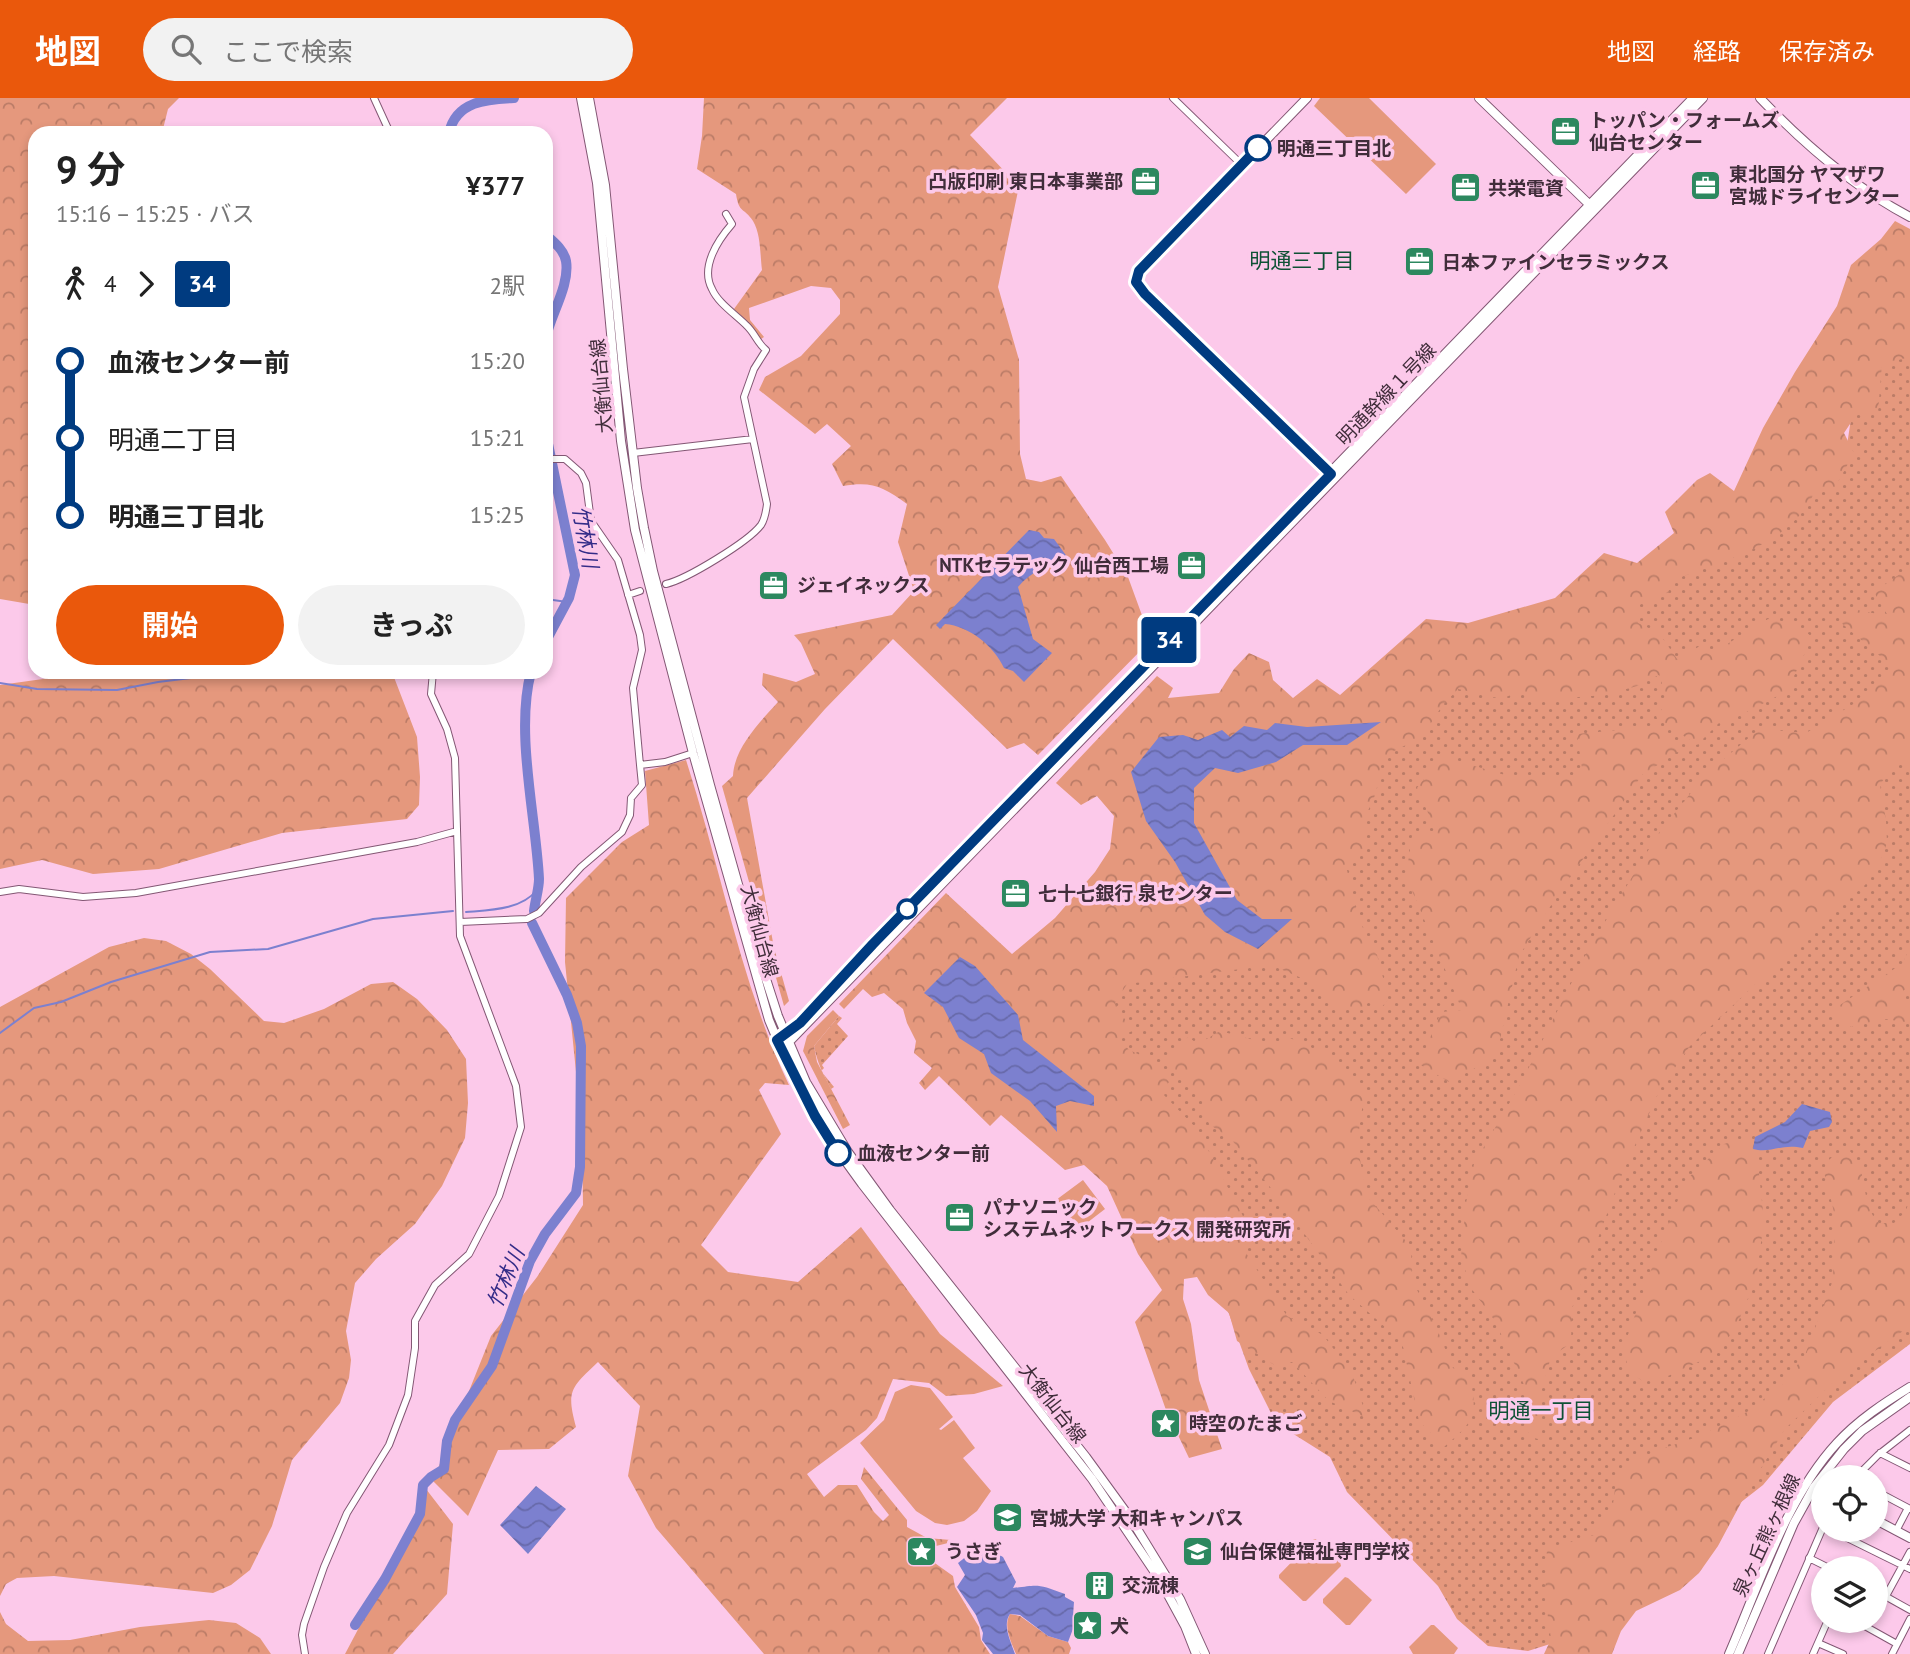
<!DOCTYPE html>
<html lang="ja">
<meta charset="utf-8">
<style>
body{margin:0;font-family:"PT Sans","Noto Sans JP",sans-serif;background:#f2f2f2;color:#222;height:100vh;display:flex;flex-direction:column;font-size:26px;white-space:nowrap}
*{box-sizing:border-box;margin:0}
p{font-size:23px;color:#767676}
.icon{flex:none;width:38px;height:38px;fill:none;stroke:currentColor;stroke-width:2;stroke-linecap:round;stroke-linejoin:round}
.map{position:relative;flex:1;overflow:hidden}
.side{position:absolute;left:28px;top:28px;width:525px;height:553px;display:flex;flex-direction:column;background:#fff;border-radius:21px;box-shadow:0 4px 10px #0003}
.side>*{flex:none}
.badge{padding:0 14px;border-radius:5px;font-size:24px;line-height:46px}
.tools{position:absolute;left:1811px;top:1367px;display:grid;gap:14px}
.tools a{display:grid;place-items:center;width:77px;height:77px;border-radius:50%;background:#fff;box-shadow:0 4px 10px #0003;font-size:35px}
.map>.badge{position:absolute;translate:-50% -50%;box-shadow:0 0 0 4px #fff}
.legs{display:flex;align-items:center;gap:10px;height:77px;padding:0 28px;font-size:23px}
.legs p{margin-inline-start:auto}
.headline{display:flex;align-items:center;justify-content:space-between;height:119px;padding:0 28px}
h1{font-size:38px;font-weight:700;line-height:52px}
.cta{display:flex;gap:14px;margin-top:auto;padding:14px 28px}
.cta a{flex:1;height:80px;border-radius:42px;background:#ea580c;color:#fff;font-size:28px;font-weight:700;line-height:80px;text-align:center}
.cta a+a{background:#f2f2f2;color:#222}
ul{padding:0 28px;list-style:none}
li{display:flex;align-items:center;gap:24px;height:77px;font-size:26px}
li i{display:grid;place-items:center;width:10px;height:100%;margin:0 9px;background:currentColor}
li i::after{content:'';width:18px;height:18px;margin:-9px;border:5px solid;border-radius:50%;background:#fff}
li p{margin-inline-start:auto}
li:first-child i{background:linear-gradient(#0000 50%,currentColor 0)}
li:last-child i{background:linear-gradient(currentColor 50%,#0000 0)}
header{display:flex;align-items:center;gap:42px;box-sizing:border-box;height:98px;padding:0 35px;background:#ea580c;color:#fff}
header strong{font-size:33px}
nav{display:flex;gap:38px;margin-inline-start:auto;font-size:24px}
.search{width:490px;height:63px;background:#f2f2f2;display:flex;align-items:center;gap:18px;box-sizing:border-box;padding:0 24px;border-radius:38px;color:#767676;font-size:26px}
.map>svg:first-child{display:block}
</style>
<header>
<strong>地図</strong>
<div class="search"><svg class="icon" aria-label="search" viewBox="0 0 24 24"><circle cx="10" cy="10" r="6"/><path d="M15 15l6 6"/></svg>ここで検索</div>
<nav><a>地図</a><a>経路</a><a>保存済み</a></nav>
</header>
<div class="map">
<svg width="1910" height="1556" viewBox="0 0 1910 1556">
<defs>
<pattern id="grass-dots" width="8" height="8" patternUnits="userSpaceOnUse" patternTransform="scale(1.75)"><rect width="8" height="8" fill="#e5987d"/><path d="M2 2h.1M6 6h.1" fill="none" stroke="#bb7c67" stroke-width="1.8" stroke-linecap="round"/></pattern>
<pattern id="forest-crowns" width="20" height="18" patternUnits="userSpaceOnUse" patternTransform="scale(1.75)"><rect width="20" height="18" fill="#e5987d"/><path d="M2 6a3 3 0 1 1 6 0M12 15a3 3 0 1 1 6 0" fill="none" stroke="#bb7c67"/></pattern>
<pattern id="water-waves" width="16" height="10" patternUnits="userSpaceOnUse" patternTransform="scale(1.75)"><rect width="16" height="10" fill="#7c80cf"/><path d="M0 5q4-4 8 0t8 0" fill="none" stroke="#6769a9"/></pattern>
</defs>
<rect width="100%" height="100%" fill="#fcc9ea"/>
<path fill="url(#grass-dots)" d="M1910 242V1246L1833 1304 1763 1387 1566 1541 1528 1553 1488 1548 1457 1521 1438 1488 1347 1394 1330 1359 1276 1325 1249 1271 1212 1169 1090 934 1118 873 1338 766 1370 664 1455 584 1632 505 1846 354 1853 307 1876 262Z
M839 918 842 920 837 926 848 938 822 967 824 970 821 973 834 989 831 991C823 976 817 964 814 948Z"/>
<path fill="url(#forest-crowns)" d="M0 0H179L168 11 162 35H35V507L0 501Z
M704 0H1007L970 37 1011 80 1018 93 998 189 1019 262 1020 356 1026 381 1041 384 1061 378 1105 442 1128 479 1151 542 1038 657 1024 645 1007 651 893 541 825 611 747 700 774 850 789 903 784 908 722 688 733 678C734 650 760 624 778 604L762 587 763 575 796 584 815 576 801 545 794 537 892 517 914 493 898 444 907 406C883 389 873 383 843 388L832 366 851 348 827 326 815 336 759 292 765 279 801 258 840 216V202L831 190 811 188 749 210 750 222 764 239 761 241 734 211 762 172C760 157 761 136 753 123 744 109 739 116 736 96L697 71 702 38Z
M1895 123 1910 131V259L1882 266 1878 314 1856 317 1844 335 1854 355 1833 393H1815C1791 448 1720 464 1667 484L1669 494 1639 507 1638 525 1659 535 1677 561 1700 548 1714 554 1768 521C1783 524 1803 528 1812 540L1787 593 1735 620 1719 625 1697 647 1656 619 1668 603 1659 577 1637 588 1605 597 1540 602 1517 594 1502 601 1458 591 1442 608 1422 639 1394 653 1381 665 1376 695 1367 715 1365 749 1346 768 1359 822 1379 862 1388 902 1380 911 1369 904 1357 914 1341 910 1313 885 1271 867 1127 886 1115 905 1132 933 1119 940 1129 952 1154 963 1169 984 1161 994 1197 1031 1245 1122 1246 1155 1287 1218 1323 1237 1352 1275 1367 1320 1329 1303 1292 1264 1276 1268 1237 1243 1229 1215 1208 1197 1197 1179 1184 1181 1183 1201 1191 1226 1199 1282 1222 1351 1189 1360 1166 1312 1135 1224 1162 1192 1138 1156 1107 1088 1084 1067 1065 1072 1001 1017 990 1028 939 978 925 992 919 985 932 970 914 955 916 943 907 925 903 911 884 895 872 899 863 891 844 911 839 906 946 795 1012 856 1055 820 1095 774 1110 751 1114 718 1097 698 1081 707 1056 685 1157 578 1173 590 1168 600 1219 595 1234 571 1249 555 1269 564 1273 582 1293 600 1317 581 1340 597 1426 521 1468 525 1555 500 1604 455 1637 465 1674 435 1665 414 1697 382 1710 375 1734 393 1763 330 1795 274 1837 208 1851 167 1881 141Z
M1910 469V667L1897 661 1880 687 1886 722 1887 745 1877 771 1865 787 1817 828 1690 948 1660 991 1620 1081 1572 1210 1571 1245 1551 1259 1541 1294 1542 1342 1530 1339 1526 1329 1525 1289 1495 1223 1471 1190 1461 1159 1466 1105 1474 1066 1521 985 1588 852 1658 736 1705 677 1759 631 1806 635 1860 602 1894 570 1839 523 1852 511 1888 518 1874 494Z
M69 574H392L417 639 420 679 419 707 407 721 282 735 159 771 93 776 42 762 0 771V587L50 580Z
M1639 630H1656L1684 650 1642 677 1555 801 1519 858 1496 959 1449 984 1419 966 1441 914 1462 912 1406 778 1412 738 1436 733 1417 690 1441 658 1515 680 1583 677 1577 636Z
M686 662C721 770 740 884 789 987L765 985 759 992 781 1036 701 1147 728 1174 798 1184 861 1129 940 1236 1003 1288 974 1296 946 1298 929 1285 893 1281 877 1320 866 1332 807 1376 824 1399 838 1387H857L874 1414 883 1423 889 1417 861 1381 864 1369 907 1422V1429L927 1440 951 1442 952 1444 932 1449 922 1448 918 1453 953 1478 955 1489 979 1529 981 1542 990 1556H764L656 1430 628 1378 640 1308 598 1264C571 1290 566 1292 576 1329L549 1351 498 1352 468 1418 433 1383 491 1238 537 1179 583 1107 582 1034 565 864 566 800 622 744 649 727 645 673Z
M144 840 166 843 191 856 210 871 264 923 284 925 324 911 371 886 393 884 417 901 447 932 466 961 468 1005 465 1040 442 1088 415 1126 376 1161 355 1185 346 1233 351 1262 349 1280 340 1305 292 1362 272 1428 250 1472 231 1487 213 1495 54 1478 17 1480 6 1486 0 1498V909L109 849Z
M1910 848V891L1904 892 1894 904 1910 905V922L1905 924 1885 921 1851 929 1831 913 1903 865Z
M833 912 839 918 814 948 817 964 850 1027 843 1031 803 953 807 938Z
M1220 933 1277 948 1290 940 1330 958 1365 991 1357 1046 1367 1098 1411 1149 1412 1182 1437 1231 1453 1270 1470 1281C1479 1319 1472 1325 1444 1349L1419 1323 1402 1244 1349 1197 1274 1094 1231 1041 1209 1026 1198 991 1178 979 1167 959 1188 939 1198 946Z
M1740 1041 1753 1043 1756 1047 1764 1123 1756 1181 1734 1234 1705 1261 1668 1278 1644 1284C1628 1274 1624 1264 1625 1245L1663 1139 1686 1082 1724 1046Z
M1849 1052C1870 1072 1859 1106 1879 1125H1894L1906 1113 1910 1099V1228L1840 1278 1785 1331 1750 1388 1718 1448 1699 1475 1680 1492 1636 1513 1621 1533 1612 1556H1544L1551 1541 1545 1498 1547 1450 1594 1437 1613 1406 1616 1383 1634 1363 1658 1352 1697 1339 1747 1314 1782 1287 1805 1257 1833 1182 1835 1118 1824 1074C1826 1060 1837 1054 1849 1052Z
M426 1391 453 1426 447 1496 393 1556H345L392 1467Z
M0 1514 6 1526 28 1543 70 1542 140 1529 209 1522 236 1525 260 1540 271 1556H0Z
M1010 1516 1020 1518 1048 1538 1068 1544 1071 1550 1069 1556H1016C1011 1544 1003 1528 1010 1516Z"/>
<path fill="#e5987d" d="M1320 0H1369L1436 66 1406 96 1314 8Z
M1083 1082 1105 1111 1079 1131 1056 1102Z
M911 1287 930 1290 953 1319 939 1331 941 1332 954 1322 975 1350 963 1360 991 1393 977 1413 964 1423 947 1427 935 1425 916 1413 860 1345 884 1322 895 1294Z
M1314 1441H1317L1340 1464 1341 1468 1306 1503H1303L1279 1480V1477Z
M1345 1479 1348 1480 1372 1502 1350 1527H1346L1323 1505V1501Z
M1431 1527H1434L1458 1550 1454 1556H1413L1409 1549Z"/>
<path fill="url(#water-waves)" d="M1029 432 1039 434 1044 440 1054 441 1068 460 1066 463C1047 468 1031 473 1018 489L1033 541 1052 555 1024 584 1013 573 1004 570C994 548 969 528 945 526L940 531 936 527Z
M1381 624 1347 647H1303L1276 664 1238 675 1215 670 1194 690V725L1237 802 1262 821H1292L1258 851 1225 834 1205 817 1175 764 1146 723 1131 674 1159 639 1183 637 1198 642 1222 632 1230 639 1244 628 1267 632 1275 625 1307 629Z
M960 859 975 868 1018 917 1023 942 1094 998V1008L1070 1003 1056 1008 1057 1034 1030 1003 991 975 984 956 959 940 943 909 924 895Z
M1802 1006 1830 1014 1832 1024 1829 1029 1810 1033 1803 1050C1781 1045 1771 1056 1753 1051L1755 1039 1785 1024Z
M536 1388 566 1411 528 1456 500 1427Z
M987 1450 1003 1459 1016 1484 1013 1490C1038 1487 1037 1485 1065 1496V1499L1074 1504 1073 1518 1076 1523 1068 1544 1048 1538 1020 1517 1010 1516C1002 1527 1011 1544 1015 1556H993L982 1542 983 1535 976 1517 957 1489 965 1477 958 1465 972 1454Z"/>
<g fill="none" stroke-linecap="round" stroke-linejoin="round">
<path stroke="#7c80cf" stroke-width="2" d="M546 501 567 504
M0 585 37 591 117 592 158 584 199 579 210 574
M466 814C490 812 521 812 537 792
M0 935 34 910 61 904 111 884 210 854 268 851 373 821 453 813"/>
<path stroke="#7c80cf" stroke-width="10" d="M449 35C456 3 487 1 514 0
M546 137C554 144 564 152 566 163 570 187 551 216 546 239
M546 336 575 477 569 500 546 543
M531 574C515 634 536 719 539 781 539 791 535 803 534 813
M355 1527 385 1481 420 1416 423 1387 431 1379 444 1371 447 1343 455 1322 492 1268 530 1163 545 1136 576 1095 580 1069 581 948 577 925 567 897 532 825"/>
<defs>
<path id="street" d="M374 0 390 35
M1173 0 1242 67
M633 355 753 341
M546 361H565L581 375 586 385 591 423 618 462 640 537 642 552 633 590 640 667 665 664 693 655
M666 486C687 481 748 444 761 427 765 421 766 414 767 406L744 299 754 271 766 252C757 245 755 235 746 227 735 216 718 205 712 191 700 169 718 142 732 126L726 116
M628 497 640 493
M0 794 19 791 83 799 136 795 417 744 457 733
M460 824 527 821 539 815 581 769 622 734 630 717 631 700 642 687 640 667
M1880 1355 1910 1370
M1856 1379 1878 1357 1910 1332
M1876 1393 1910 1411
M1831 1432 1910 1471
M1896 1433 1908 1410
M1809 1460 1829 1470
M1876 1493 1910 1512
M1886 1498 1910 1454
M1854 1522 1897 1546
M1818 1545 1843 1556
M305 1556 302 1537 304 1526 324 1469 347 1415 389 1347 408 1297 415 1250V1223L435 1187 469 1156 499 1098 521 1029 516 988 460 838 455 660 447 631 431 596 433 574
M1768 1556 1824 1427
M1813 1556 1828 1522
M1892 1556 1910 1521"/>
<path id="secondary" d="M581 0 597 85 621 343 635 432 693 655 769 922 784 958 823 1032 862 1086 1092 1381 1160 1482 1185 1528 1196 1556
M589 0 605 87 623 271 637 390 644 430 653 473 710 687 756 850 778 918 806 984 848 1054 890 1112 1086 1359 1131 1421 1180 1501 1205 1556
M1307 0 1139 173 1136 184 1145 196 1333 377
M1479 0 1593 110
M1760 0C1804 46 1853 89 1910 119
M783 939 800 925 873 846 1693 0
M787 946 1703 0
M1876 1422 1910 1440
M1729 1556C1759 1487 1786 1400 1837 1345 1858 1322 1884 1305 1910 1289
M1738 1556 1794 1425 1814 1389 1844 1351 1862 1333 1910 1299"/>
</defs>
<use href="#street" stroke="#835774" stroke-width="8"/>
<use href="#secondary" stroke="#835774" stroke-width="10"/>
<use href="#street" stroke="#fff" stroke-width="6"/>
<use href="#secondary" stroke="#fff" stroke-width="8"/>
</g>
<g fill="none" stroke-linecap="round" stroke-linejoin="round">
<defs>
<path id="line-1" d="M838 1055 815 1018 777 942 800 925 873 846 1331 376 1145 196 1136 184 1139 173 1258 50"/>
</defs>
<use href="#line-1" stroke="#fff" stroke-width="16"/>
<use href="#line-1" stroke="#003b80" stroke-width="10"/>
</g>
<defs>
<symbol id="office-square" viewBox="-11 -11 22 22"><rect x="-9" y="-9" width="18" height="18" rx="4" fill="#2c885f" stroke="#fcc9ea"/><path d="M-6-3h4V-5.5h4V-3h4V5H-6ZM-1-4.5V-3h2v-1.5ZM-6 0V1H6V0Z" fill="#fff"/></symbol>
<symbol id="sight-square" viewBox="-11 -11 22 22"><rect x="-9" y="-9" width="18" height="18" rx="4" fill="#2c885f" stroke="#fcc9ea"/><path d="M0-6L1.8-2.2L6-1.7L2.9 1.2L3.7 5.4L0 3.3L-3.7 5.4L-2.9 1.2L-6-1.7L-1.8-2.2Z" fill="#fff"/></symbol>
<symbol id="university-square" viewBox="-11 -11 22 22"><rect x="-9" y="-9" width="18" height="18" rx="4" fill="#2c885f" stroke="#fcc9ea"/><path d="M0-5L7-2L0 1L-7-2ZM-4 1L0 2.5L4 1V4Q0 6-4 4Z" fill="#fff"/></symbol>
<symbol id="building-square" viewBox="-11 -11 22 22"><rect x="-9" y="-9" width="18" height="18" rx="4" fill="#2c885f" stroke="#fcc9ea"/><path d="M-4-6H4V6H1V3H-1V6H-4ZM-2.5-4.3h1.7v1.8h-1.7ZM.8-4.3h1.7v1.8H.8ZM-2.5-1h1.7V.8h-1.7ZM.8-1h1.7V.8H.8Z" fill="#fff"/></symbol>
</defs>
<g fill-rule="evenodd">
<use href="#office-square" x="1548" y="16" width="35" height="35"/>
<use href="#office-square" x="1128" y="66" width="35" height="35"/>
<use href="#office-square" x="1688" y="70" width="35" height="35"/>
<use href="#office-square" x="1448" y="72" width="35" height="35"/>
<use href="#office-square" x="1402" y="146" width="35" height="35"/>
<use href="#office-square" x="1174" y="450" width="35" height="35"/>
<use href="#office-square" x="756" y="470" width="35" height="35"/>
<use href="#office-square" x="998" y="778" width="35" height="35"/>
<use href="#office-square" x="942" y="1102" width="35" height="35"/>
<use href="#sight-square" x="1148" y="1308" width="35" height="35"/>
<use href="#university-square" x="990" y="1402" width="35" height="35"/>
<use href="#sight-square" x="904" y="1436" width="35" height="35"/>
<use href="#university-square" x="1180" y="1436" width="35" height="35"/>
<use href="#building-square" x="1082" y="1470" width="35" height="35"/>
<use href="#sight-square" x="1070" y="1510" width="35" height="35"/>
</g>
<g fill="#fff" stroke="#003b80" stroke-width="3.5">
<circle cx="1258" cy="50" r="12"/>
<circle cx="907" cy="811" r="9"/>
<circle cx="838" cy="1055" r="12"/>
</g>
<g text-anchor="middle" stroke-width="7" stroke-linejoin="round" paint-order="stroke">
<g font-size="19" font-weight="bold" fill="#402d3a" stroke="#fcc9ea" text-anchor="start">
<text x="1589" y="29">トッパン・フォームズ<tspan x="1589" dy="22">仙台センター</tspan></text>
<text x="1729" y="83">東北国分 ヤマザワ<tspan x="1729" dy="22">宮城ドライセンター</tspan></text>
<text x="1123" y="90" text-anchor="end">凸版印刷 東日本事業部</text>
<text x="1488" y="97">共栄電資</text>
<text x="1442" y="171">日本ファインセラミックス</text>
<text x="1169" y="474" text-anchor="end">NTKセラテック 仙台西工場</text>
<text x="797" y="494">ジェイネックス</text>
<text x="1038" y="802">七十七銀行 泉センター</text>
<text x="983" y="1116">パナソニック<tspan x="983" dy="22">システムネットワークス 開発研究所</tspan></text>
<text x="1189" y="1332">時空のたまご</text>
<text x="1030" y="1427">宮城大学 大和キャンパス</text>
<text x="945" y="1460">うさぎ</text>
<text x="1220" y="1460">仙台保健福祉専門学校</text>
<text x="1122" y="1494">交流棟</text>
<text x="1110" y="1535">犬</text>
</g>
<g font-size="19" font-weight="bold" fill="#402d3a" stroke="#fcc9ea" text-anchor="start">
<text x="1277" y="57">明通三丁目北</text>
<text x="857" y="1062">血液センター前</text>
</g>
<g font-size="19" fill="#402d3a" stroke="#fcc9ea">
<text transform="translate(601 288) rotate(-95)" y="7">大衡仙台線</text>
<text transform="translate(1386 296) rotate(-46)" y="7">明通幹線１号線</text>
<text transform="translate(760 833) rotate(75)" y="7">大衡仙台線</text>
<text transform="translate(1053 1305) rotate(52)" y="7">大衡仙台線</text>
<text transform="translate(1766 1437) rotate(-65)" y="7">泉ヶ丘熊ヶ根線</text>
</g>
<g font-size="21" fill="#0e5135" stroke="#fcc9ea">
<text x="1302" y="170">明通三丁目</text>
<text x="1541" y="1320">明通一丁目</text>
</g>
<g font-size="21" font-style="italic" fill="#342c88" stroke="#fcc9ea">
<text transform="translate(585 439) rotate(80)" y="7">竹林川</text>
<text transform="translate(506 1180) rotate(-67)" y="7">竹林川</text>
</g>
</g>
</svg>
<div class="tools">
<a><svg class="icon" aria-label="locate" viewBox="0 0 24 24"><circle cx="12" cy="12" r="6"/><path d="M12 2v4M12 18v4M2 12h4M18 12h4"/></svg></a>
<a><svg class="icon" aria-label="layers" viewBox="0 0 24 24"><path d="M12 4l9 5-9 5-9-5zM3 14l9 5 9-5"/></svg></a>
</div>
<b class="badge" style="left:1169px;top:542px;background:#003b80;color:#fff">34</b>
<section class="side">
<div class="headline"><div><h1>9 分</h1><p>15:16 – 15:25 · バス</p></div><b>¥377</b></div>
<div class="legs"><svg class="icon" aria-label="walk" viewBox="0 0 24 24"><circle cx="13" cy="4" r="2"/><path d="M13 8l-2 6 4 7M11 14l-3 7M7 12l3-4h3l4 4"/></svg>4<svg class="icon" aria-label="forward" viewBox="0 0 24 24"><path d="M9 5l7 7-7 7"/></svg><b class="badge" style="background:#003b80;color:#fff">34</b><p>2駅</p></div>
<ul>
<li><i style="color:#003b80"></i><b>血液センター前</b><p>15:20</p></li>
<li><i style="color:#003b80"></i><span>明通二丁目</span><p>15:21</p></li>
<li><i style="color:#003b80"></i><b>明通三丁目北</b><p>15:25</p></li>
</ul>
<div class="cta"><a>開始</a><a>きっぷ</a></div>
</section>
</div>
